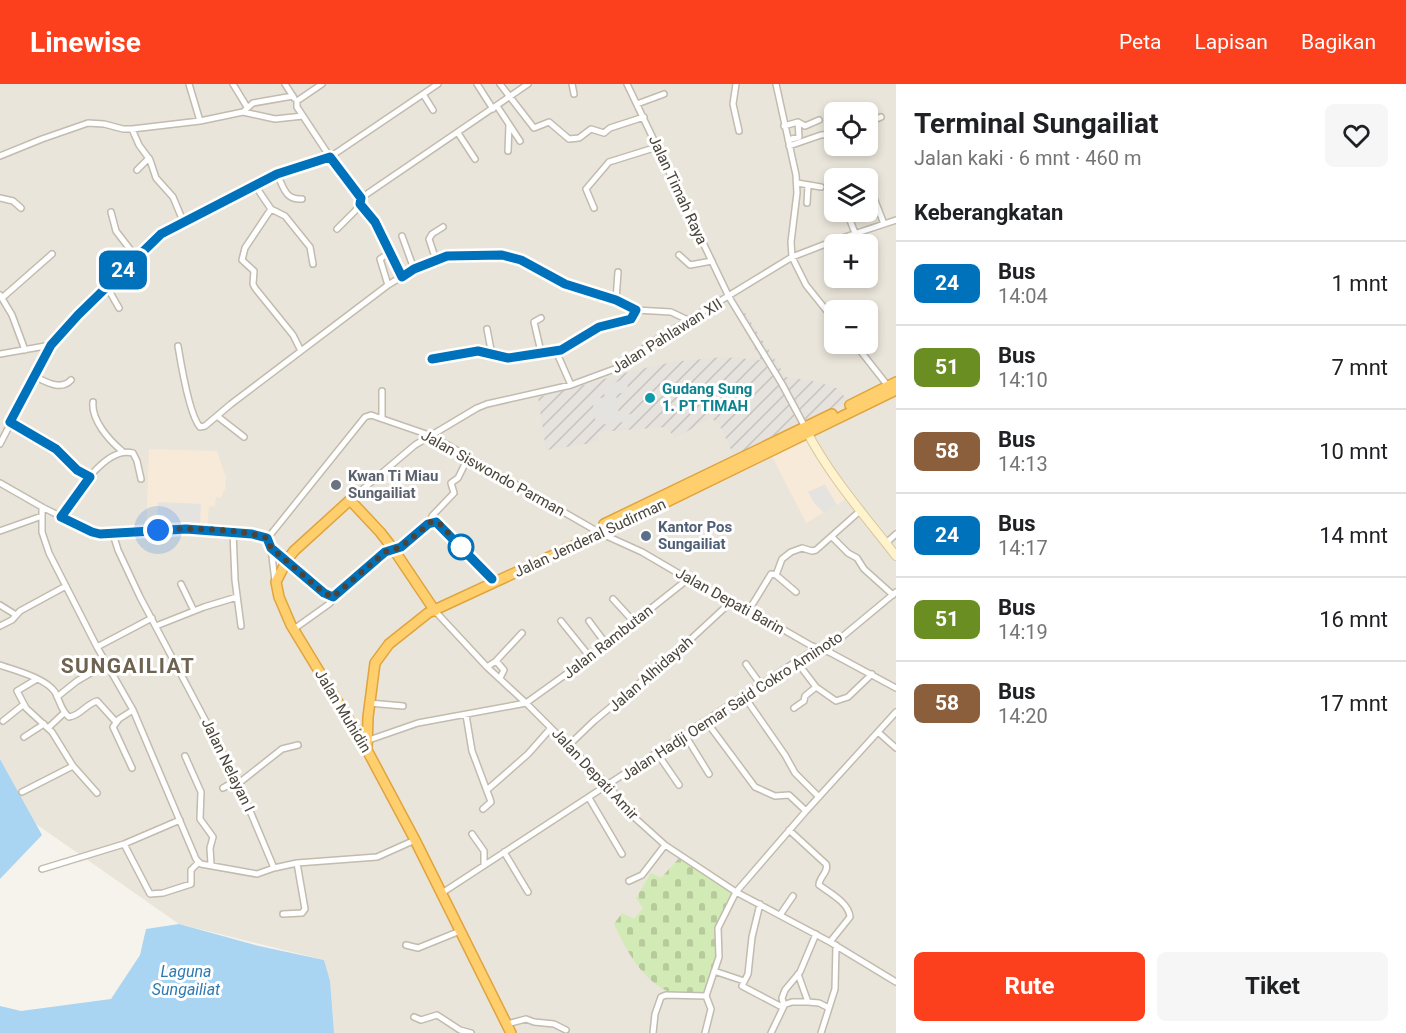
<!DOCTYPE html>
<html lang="id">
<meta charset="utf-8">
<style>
body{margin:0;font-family:Roboto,sans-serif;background:#f6f6f6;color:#202124;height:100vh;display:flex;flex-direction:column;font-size:22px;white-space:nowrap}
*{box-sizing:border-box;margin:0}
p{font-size:20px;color:#757577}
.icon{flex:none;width:33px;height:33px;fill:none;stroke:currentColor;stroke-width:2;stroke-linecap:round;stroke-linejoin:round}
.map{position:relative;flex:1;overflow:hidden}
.sheet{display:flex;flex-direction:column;background:#fff;width:510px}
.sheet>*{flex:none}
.badge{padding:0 12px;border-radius:9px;font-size:21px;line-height:39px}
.controls{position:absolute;left:824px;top:18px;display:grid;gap:12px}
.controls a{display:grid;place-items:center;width:54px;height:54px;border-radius:9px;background:#fff;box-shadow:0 3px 9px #0003;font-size:30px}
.you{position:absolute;width:30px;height:30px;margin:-15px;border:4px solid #fff;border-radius:50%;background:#1a73e8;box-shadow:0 0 0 9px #1a73e833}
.map>.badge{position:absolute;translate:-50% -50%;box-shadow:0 0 0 3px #fff}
h2{padding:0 18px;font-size:22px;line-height:54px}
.round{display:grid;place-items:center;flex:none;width:63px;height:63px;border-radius:9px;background:#f6f6f6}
.headline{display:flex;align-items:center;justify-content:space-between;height:102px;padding:0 18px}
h1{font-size:28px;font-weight:700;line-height:45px}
.button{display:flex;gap:12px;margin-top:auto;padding:12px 18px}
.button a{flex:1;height:69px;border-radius:9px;background:#fc3f1d;color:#fff;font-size:24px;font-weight:700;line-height:69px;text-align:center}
.button a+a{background:#f6f6f6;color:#202124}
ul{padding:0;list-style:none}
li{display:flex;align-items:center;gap:18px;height:84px;padding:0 18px;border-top:2px solid #e0e0e0}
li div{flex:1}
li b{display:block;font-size:22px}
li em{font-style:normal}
li .badge{min-width:66px;font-weight:700;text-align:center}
header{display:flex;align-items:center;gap:36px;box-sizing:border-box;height:84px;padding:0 30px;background:#fc3f1d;color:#fff}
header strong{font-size:28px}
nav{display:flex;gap:33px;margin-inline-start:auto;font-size:21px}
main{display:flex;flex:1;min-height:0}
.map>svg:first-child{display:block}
</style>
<header>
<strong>Linewise</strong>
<nav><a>Peta</a><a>Lapisan</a><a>Bagikan</a></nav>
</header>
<main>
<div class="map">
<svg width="896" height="949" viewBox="0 0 896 949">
<defs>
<pattern id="industrial-furrows" width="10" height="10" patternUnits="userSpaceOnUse" patternTransform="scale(1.5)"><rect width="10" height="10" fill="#e6e2dd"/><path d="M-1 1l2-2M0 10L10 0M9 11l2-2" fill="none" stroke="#c7c3be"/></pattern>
<pattern id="cemetery-stones" width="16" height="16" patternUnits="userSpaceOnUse" patternTransform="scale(1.5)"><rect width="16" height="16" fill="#d2eab5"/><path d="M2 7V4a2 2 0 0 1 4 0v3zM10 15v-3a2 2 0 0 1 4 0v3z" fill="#b6ca9c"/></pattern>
</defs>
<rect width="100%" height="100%" fill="#f6f3ec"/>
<path fill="#eae5da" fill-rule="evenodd" d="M0 0H896V949H334L324 876 179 840 36 740 0 675ZM834 28H867V62H834ZM834 94H867V128H834ZM834 160H867V194H834ZM834 226H867V260H834Z"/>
<path fill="#f7ead8" d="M806 353 849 412 837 421 806 439 771 370Z
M149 365 217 367 226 393 225 405 221 414 216 413 215 423 209 422 207 447H146Z"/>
<path fill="url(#industrial-furrows)" d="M742 224 786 293 818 298 839 305 848 318 815 331 734 372 719 340 711 334 675 354 666 343 598 348 599 358 546 366 538 313 592 299 616 291 672 278 723 273 761 276 735 229Z"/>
<path fill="url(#cemetery-stones)" d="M681 772 734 806 719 842 718 873 707 910C699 911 687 913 679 911 646 904 627 868 614 840L622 829 634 835 643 824 636 814 651 789 661 794Z"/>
<path fill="#e5e3e0" d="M627 294 628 308 616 310 619 331 633 330 634 337 596 341 592 314H605L603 303Z
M826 400 825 401 837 421 824 429 814 419 808 408Z
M158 418 201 420 200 439 157 438Z"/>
<path fill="#a9d4f2" d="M0 675 42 751 0 795Z
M179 840 259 862 324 876 330 897 334 949H0V922L21 927 111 915 140 871 146 845Z"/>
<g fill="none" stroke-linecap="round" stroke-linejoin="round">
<defs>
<path id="street" d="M189 0 200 37
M233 0 247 23
M285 0 294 14
M322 0 297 17V23L330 73 361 114 528 0
M477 0 493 25
M500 0 534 44 549 38 569 55 579 54 591 45 604 49 610 44 644 33
M572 0 574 10
M627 0 729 213 782 300 805 343
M736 0 733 20 739 47
M776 0 796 91 797 109 791 158 792 173 806 201 834 236
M423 10 433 26
M637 20 664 10
M497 22 520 57
M243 28 253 19 293 12
M867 39 881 33
M784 42 798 38 805 42 819 36
M132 45 139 61 150 76 156 94 173 113 183 137
M458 49 475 75
M788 56 799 53 798 38
M789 62 821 51 834 50
M508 67 509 41
M0 72 42 55 88 39 104 40 123 45H132L200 37 243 28 275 35 303 32
M137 86 149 74
M277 90C284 104 285 116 302 115
M867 96 884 140
M797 99 821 103
M254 100 271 125 285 132 310 163 313 180
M0 114 13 117 21 124
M807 119 808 102
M360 120 375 138 402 193
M594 124 586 105 609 78 657 63
M271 125 245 164 242 176 254 187 253 200 255 204 293 251 301 267
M111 128 116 147 136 173
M848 131 855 149
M337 145 356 126 360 119
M402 152 414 185
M679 171 690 181 712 177
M102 172 119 190
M436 176 429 155 432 150 443 143
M388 201 380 175 389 169
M107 203 119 224
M0 211 12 231 25 266
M2 214 52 170
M616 216 618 188
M487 245 492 271
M855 260 888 302
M178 262C181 280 189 331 200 343L205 342 231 320 388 201 414 185 447 172 502 171 521 176 565 200 616 216 636 226 671 228 690 237
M556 267 571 301
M541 268 534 238 541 234
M0 270 51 261
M432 275 479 267 508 274 561 266 599 243 631 235 636 226
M34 292C46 298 61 307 71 296
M93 318C91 336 109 356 122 367
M217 332 244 353
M382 334V307
M10 338 56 365 77 386 90 393
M0 360 51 261 78 231 161 150 277 90 330 73 438 0
M0 399 42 423 92 448 100 450 186 445 252 450 267 455
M350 416 415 361 477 324 487 320 571 301 617 284 656 256 792 173 836 156 896 136
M42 423V448L49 469 97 563 133 626 196 775 201 780 257 790 274 784
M61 433C75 412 105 361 133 369L137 377 141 395
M431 438 432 432 454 409 451 399 458 394 469 372
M0 447 42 432
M233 448 235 496 241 542
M113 450 118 466 140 513 237 696 274 784 297 779 377 773 415 756
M832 453 848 469 857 474 864 485 893 511
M267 455 365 333 371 331 432 352 600 449 642 468 688 495 749 526 810 561 831 569 896 604
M267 455 271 464 275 497
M886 459 896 450
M271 464 324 509 333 513 343 506 385 468 401 463 428 439 436 438 492 495
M776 491 782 475 791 468 802 464 812 467 816 466 861 426
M181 500 194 527
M613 515 634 538
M0 521 16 531
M749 526 771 490 776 491 796 508
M435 527 487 583 526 619 608 701 635 734 665 761 736 808 830 858 896 898
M561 537 590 573
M589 537 606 560
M0 542 12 536 20 527 66 502
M156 542 204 523 237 513
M294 545 329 520 336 513
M97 563 152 534
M496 577 504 586 500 594
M797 578 816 603 836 617 848 613 872 590
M746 580 761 601
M0 581C17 587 45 594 55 608 60 617 61 627 69 633 80 632 86 620 97 617L116 638
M487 583 496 577 522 549
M37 595 17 607 26 624 52 648 73 682 97 709
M744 612 785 671 795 689 819 713
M57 613 77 597 106 580
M369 619 403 622
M794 624 804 617 805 612 816 603
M466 631 472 667 490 715 491 718 483 725
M3 637 23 621
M706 637 755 703 775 712 789 711 806 727
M48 644 64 629
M878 648 896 664
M685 651 709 690
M24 653 44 640
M366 657 418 639 526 619 590 573 688 495
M569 661 594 637 678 567 732 517
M657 669 679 701
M185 672 201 708 200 735 213 753 210 764 211 780
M132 684 113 643 119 635 133 626
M239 699 282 665 298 661
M223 704 237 696
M487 706 528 670 551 644
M22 708 73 682
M589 714 622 770
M789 746 826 780C829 788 819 793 819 801 830 809 849 819 850 833L830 858
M472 750 484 767V781
M124 760 150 810 163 809 191 800V786L199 778
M504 768 528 808
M42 785 124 760 180 736
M629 797 642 791 665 761
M442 809 812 567 831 562 896 508
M760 820 752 853 748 890 742 902 780 922 792 918H808
M283 830 302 829 305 825 297 779
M780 831 793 812
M406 861 418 864 460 847
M714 887 744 897
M798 890 808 918 819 919 829 924 821 949
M829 924 835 905 836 861
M414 933 421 936 437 931 460 946 471 949
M507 940 526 935 534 938 554 940 566 946
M653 949 655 930 661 913 666 911 706 912 719 873 718 844 736 808 806 727 896 628
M705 949 711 925 706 912
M771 949 784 922 782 914 785 906 800 888 816 850"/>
<path id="secondary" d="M806 346C829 391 865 432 896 472"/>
<path id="highway" d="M850 321 896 298
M604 440 832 330
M435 527 394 466 380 448 350 416 294 467 287 476 276 498 279 513 291 541 367 666 415 756 511 949
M367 665 368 633 375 579 389 560 428 529 642 430 896 306"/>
</defs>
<use href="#street" stroke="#c2bbae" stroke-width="8"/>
<use href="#secondary" stroke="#d6c79b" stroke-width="10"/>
<use href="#highway" stroke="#e0a43c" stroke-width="12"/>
<use href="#street" stroke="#fff" stroke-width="5"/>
<use href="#secondary" stroke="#fff3cd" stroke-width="8"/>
<use href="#highway" stroke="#ffcf6e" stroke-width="9"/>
</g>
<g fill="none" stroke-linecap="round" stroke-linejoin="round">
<defs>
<path id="line" d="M432 275 478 267 508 274 561 266 599 243 631 235 636 226 616 216 565 200 521 176 502 171 447 172 414 185 402 193 375 138 360 120 361 114 330 73 277 90 161 150 78 231 51 261 10 338 56 365 77 386 90 393 61 433 92 448 100 450 186 445 252 450 267 454 271 464 324 509 333 513 385 468 401 463 428 440 436 438 492 495"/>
</defs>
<use href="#line" stroke="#fff" stroke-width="14"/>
<use href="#line" stroke="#0072bc" stroke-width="9"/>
<path stroke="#4b4439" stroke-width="6" stroke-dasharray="0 10.8" d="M158 446C191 444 236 444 267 454L271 464 324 509 333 513 385 468 401 463 431 438 439 439 461 463"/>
</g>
<circle fill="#0f9aa8" stroke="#fff" stroke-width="2" cx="650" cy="314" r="6"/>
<circle fill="#6b7280" stroke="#fff" stroke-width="2" cx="336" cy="401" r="6"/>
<circle fill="#5c6f8a" stroke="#fff" stroke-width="2" cx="646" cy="452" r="6"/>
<circle fill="#fff" stroke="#0072bc" stroke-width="3" cx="461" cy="463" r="12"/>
<g text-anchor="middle" stroke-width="6" stroke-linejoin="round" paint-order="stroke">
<g font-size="15" fill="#4b4439" stroke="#fff">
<text transform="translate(678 106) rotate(65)" y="5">Jalan Timah Raya</text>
<text transform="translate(667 252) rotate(-32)" y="5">Jalan Pahlawan XII</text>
<text transform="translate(493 389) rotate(29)" y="5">Jalan Siswondo Parman</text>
<text transform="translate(590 454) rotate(-25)" y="5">Jalan Jenderal Sudirman</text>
<text transform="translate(730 517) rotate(29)" y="5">Jalan Depati Barin</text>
<text transform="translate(608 558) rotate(-38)" y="5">Jalan Rambutan</text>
<text transform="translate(651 590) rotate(-41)" y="5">Jalan Alhidayah</text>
<text transform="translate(732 622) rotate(-33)" y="5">Jalan Hadji Oemar Said Cokro Aminoto</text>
<text transform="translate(343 627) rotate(59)" y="5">Jalan Muhidin</text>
<text transform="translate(228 681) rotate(64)" y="5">Jalan Nelayan I</text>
<text transform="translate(595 690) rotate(47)" y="5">Jalan Depati Amir</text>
</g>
<g font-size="15" font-weight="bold" fill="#0d838f" stroke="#fff" text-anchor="start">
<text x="662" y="310">Gudang Sung<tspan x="662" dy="17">1. PT TIMAH</tspan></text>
</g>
<g font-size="15" font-weight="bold" fill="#5b616d" stroke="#fff" text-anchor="start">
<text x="348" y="397">Kwan Ti Miau<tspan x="348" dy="17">Sungailiat</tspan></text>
</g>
<g font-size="15" font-weight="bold" fill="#4e5e75" stroke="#fff" text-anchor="start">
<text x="658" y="448">Kantor Pos<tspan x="658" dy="17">Sungailiat</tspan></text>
</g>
<g font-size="16" font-style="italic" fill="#2e7ab2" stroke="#fff">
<text x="186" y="893">Laguna<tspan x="186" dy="18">Sungailiat</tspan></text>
</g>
<g font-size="21" font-weight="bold" letter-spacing="1.5" fill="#6e6250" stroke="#fff">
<text x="128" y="589">SUNGAILIAT</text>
</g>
</g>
</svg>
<div class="controls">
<a><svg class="icon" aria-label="locate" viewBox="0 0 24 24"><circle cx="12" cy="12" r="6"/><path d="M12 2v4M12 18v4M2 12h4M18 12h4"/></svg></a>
<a><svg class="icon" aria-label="layers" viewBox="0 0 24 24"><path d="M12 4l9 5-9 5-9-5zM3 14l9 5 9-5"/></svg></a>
<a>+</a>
<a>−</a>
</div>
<div class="you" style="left:158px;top:446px"></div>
<b class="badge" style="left:123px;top:186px;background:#0072bc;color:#fff">24</b>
</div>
<section class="sheet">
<div class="headline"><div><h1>Terminal Sungailiat</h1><p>Jalan kaki · 6 mnt · 460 m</p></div><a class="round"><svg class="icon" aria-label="heart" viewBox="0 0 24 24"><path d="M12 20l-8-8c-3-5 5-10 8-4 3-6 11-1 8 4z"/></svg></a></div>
<h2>Keberangkatan</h2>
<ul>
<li><span class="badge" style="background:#0072bc;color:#fff">24</span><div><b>Bus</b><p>14:04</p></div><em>1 mnt</em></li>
<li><span class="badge" style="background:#6b8e23;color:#fff">51</span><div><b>Bus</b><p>14:10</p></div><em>7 mnt</em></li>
<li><span class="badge" style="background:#8b5e3c;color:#fff">58</span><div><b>Bus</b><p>14:13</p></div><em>10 mnt</em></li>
<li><span class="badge" style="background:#0072bc;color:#fff">24</span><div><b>Bus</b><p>14:17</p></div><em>14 mnt</em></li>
<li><span class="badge" style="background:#6b8e23;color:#fff">51</span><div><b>Bus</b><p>14:19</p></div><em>16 mnt</em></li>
<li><span class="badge" style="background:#8b5e3c;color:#fff">58</span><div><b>Bus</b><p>14:20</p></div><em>17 mnt</em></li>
</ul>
<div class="button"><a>Rute</a><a>Tiket</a></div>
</section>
</main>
